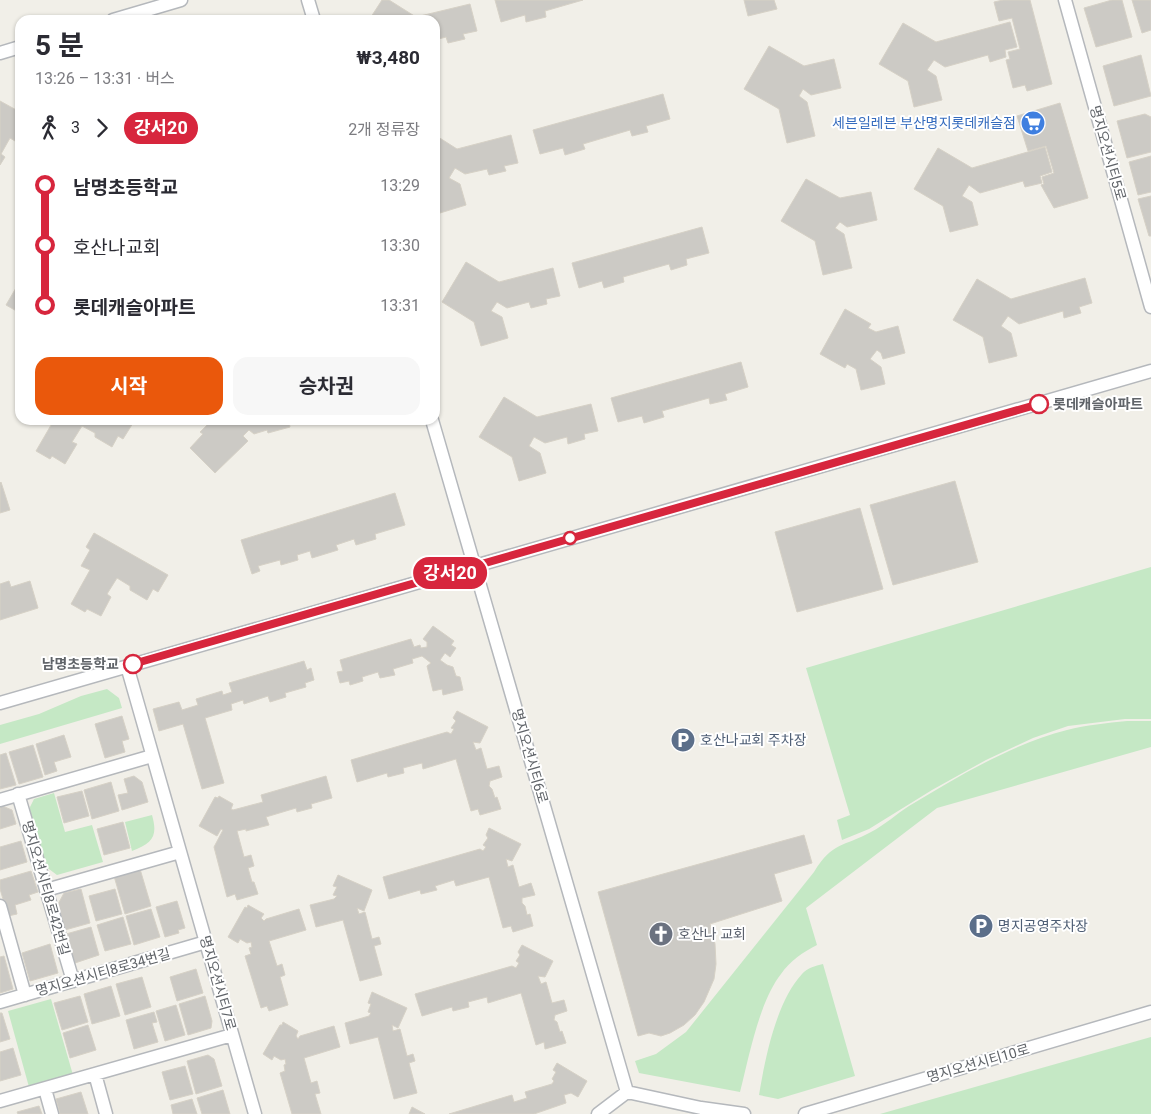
<!DOCTYPE html>
<html lang="ko">
<meta charset="utf-8">
<style>
body{margin:0;font-family:Roboto,"Noto Sans KR",sans-serif;background:#f7f7f7;color:#2b2b33;height:100vh;display:flex;flex-direction:column;font-size:19px;white-space:nowrap}
*{box-sizing:border-box;margin:0}
p{font-size:16px;color:#7c7c81}
.icon{flex:none;width:28px;height:28px;fill:none;stroke:currentColor;stroke-width:2;stroke-linecap:round;stroke-linejoin:round}
.map{position:relative;flex:1;overflow:hidden}
.panel{position:absolute;left:15px;top:15px;width:425px;height:410px;display:flex;flex-direction:column;background:#fff;border-radius:15px;box-shadow:0 1px 4px #0004}
.panel>*{flex:none}
.badge{padding:0 10px;border-radius:16px;font-size:18px;line-height:32px}
.map>.badge{position:absolute;translate:-50% -50%;box-shadow:0 0 0 2px #fff}
.legs{display:flex;align-items:center;gap:8px;height:55px;padding:0 20px;font-size:16px}
.legs p{margin-inline-start:auto}
.overview{display:flex;align-items:center;justify-content:space-between;height:85px;padding:0 20px}
h1{font-size:28px;font-weight:700;line-height:38px}
.button{display:flex;gap:10px;margin-top:auto;padding:10px 20px}
.button a{flex:1;height:58px;border-radius:15px;background:#ea580c;color:#fff;font-size:20px;font-weight:700;line-height:58px;text-align:center}
.button a+a{background:#f7f7f7;color:#2b2b33}
ul{padding:0 20px;list-style:none}
li{display:flex;align-items:center;gap:18px;height:60px;font-size:19px}
li i{display:grid;place-items:center;width:8px;height:100%;margin:0 6px;background:currentColor}
li i::after{content:'';width:12px;height:12px;margin:-6px;border:4px solid;border-radius:50%;background:#fff}
li p{margin-inline-start:auto}
li:first-child i{background:linear-gradient(#0000 50%,currentColor 0)}
li:last-child i{background:linear-gradient(currentColor 50%,#0000 0)}
.map>svg:first-child{display:block}
</style>
<div class="map">
<svg width="1151" height="1114" viewBox="0 0 1151 1114">
<rect width="100%" height="100%" fill="#f1efe8"/>
<path fill="#c5e8c5" d="M1151 567V719H1125L1068 726 1033 738 986 760 932 790 869 829 842 840 837 820 850 815 806 668Z
M107 689 119 698 122 708 0 744V725L39 714 81 696Z
M1127 721H1151V747L937 808 806 908 817 945C803 952 790 961 781 974 759 1002 749 1057 740 1092L639 1073 635 1061 656 1054 686 1032 814 872C833 841 844 847 871 832 885 825 896 814 909 806 957 777 1012 744 1067 730 1086 725 1107 723 1127 721Z
M54 793 65 832 92 825 103 862 57 875 45 866 28 811 34 799Z
M152 815C158 836 153 843 132 851L125 822Z
M823 964 855 1076 778 1099 759 1095C765 1059 776 1002 802 974 807 968 815 966 823 964Z
M51 999 73 1075 29 1087 8 1011Z
M1151 1037V1114H880Z"/>
<path fill="#cccac5" stroke="#d6d1c6" d="M382 0H389L416 17 470 4 477 31 463 34 465 39 448 43 446 37 435 40V20H369Z
M495 0H583L545 11 546 17 526 22 525 15 501 22Z
M744 0H774L777 9 748 16Z
M1003 0H1030L1052 84 1027 91 1025 85 1013 88 1006 60 1010 59 1008 52 1020 49 1012 18 999 21 994 2Z
M1112 0H1122L1132 37 1096 47 1084 8Z
M1132 0H1151V30L1142 33Z
M1010 22 1017 47 1005 50 1006 57 990 62 988 55 945 67 934 60 927 70 936 76 942 100 914 107 908 81 879 64 903 23 936 42Z
M769 46 804 66 834 59 841 88 811 95 803 89 799 96 807 102 815 136 787 143 779 109 744 89Z
M1141 55 1151 96 1114 106 1103 66Z
M663 94 670 119 646 126 648 132 632 136 630 130 583 144 585 149 565 155 563 148 540 154 533 130Z
M0 101 20 112V144L10 138 1 154 5 157 0 165Z
M1060 103 1088 198 1054 208 1041 185 1044 184 1042 177 1054 173 1046 146 1028 151 1017 116Z
M1145 114 1151 117V152L1127 158 1117 121Z
M435 135 457 149 511 135 518 163 504 166 506 171 489 175 487 169 465 174 455 168 449 178 460 184 466 205 440 213 435 197Z
M1045 147 1052 172 1040 176 1042 183 1025 187 1023 181 980 193 969 185 962 196 972 202 978 225 950 232 943 206 914 189 938 148 972 168Z
M1151 156V192L1138 195 1129 162Z
M806 179 840 198 871 192 877 220 847 227 840 222 835 228 844 234 852 268 823 275 815 241 781 221Z
M1151 196V236H1149L1138 199Z
M702 227 709 253 686 259 687 265 671 270 669 264 623 277 624 282 604 288 602 281 579 288 572 263Z
M466 262 499 282 553 268 560 296 546 299 547 304 531 308 529 302 507 308 497 302 491 311 502 317 508 338 481 346 474 322 442 302Z
M1085 278 1092 303 1079 307 1081 313 1064 318 1063 311 1019 324 1008 316 1001 326 1011 333 1017 356 989 363 983 337 953 320 977 279 1011 299Z
M20 281V313L6 305Z
M845 309 871 324 868 328 876 332 898 326 905 353 883 359 881 353 877 350 870 359 881 367 885 384 861 390 856 369 847 364 845 368 820 354Z
M741 362 748 387 725 394 727 400 710 404 709 398 662 411 664 417 644 423 642 416 618 422 611 398Z
M504 397 537 417 591 404 598 431 584 434 585 439 568 444 567 437 545 443 534 437 529 446 540 453 546 473 519 481 512 457 479 437Z
M54 420H128L133 423 123 439 118 436 112 447 95 437V433L82 426 72 442 77 444 65 464 52 456 50 459 36 451Z
M212 420 218 422 220 420H297L289 422 290 427 268 433 267 430 254 434 249 430 243 436 248 441 215 473 190 448 203 434 200 432Z
M955 481 978 562 893 585 870 505Z
M1 482 10 510 0 513V483Z
M395 493 405 525 375 534 376 539 356 545 354 539 336 545 338 550 312 558 310 551 297 555 298 560 281 565 280 560 258 566 260 571 252 574 241 540Z
M860 508 883 589 797 612 775 532Z
M94 533 168 575 158 592 153 589 147 600 130 590V586L117 578 107 594 111 597 101 616 87 609 85 612 71 604 90 570 81 566 90 550 86 547Z
M9 581 11 587 30 581 38 608 0 620V584Z
M433 626 454 641 451 645 456 648 450 657 445 653 440 660 447 665 453 667 456 676 460 677 463 690 443 695 442 689 433 691 427 666 431 663 422 656 412 659 413 663 393 669 395 675 380 678 378 672 362 677 363 681 350 685 349 681 340 683 337 672 343 671 340 660 411 639 414 647 420 645 421 648 427 647V642L423 639Z
M304 661 307 670 311 668 314 680 305 683 306 687 285 693 286 697 270 702 268 696 244 704 243 700 231 704 232 710 205 718 224 783 202 789 183 724 159 731 153 709 179 702 182 710 198 705 196 699 222 691 223 695 232 692 229 683Z
M457 711 488 727 480 743 473 742 476 750 481 748 487 769 499 766 502 777 490 781 489 786 492 789 495 798 497 797 501 809 480 815 478 809 471 811 456 759 423 769 422 763 403 768 404 773 388 777 387 773 357 782 351 760 447 732 451 734 454 729 451 728 456 721 453 718Z
M122 716 129 739 122 741 125 752 105 758 95 724Z
M64 735 71 757 54 762 57 771 45 775 36 744Z
M33 745 43 777 19 784 9 752Z
M6 753 16 785 0 789V755Z
M134 776 142 782 148 802 122 810 118 795 128 793 124 779Z
M326 776 332 798 311 804 312 808 297 812 296 808 266 817 269 825 246 831V829L237 831 244 857 251 855 254 866 248 868 252 882H254L258 894 237 900 235 894 227 897 214 847 223 830 221 829 217 836 199 826 215 797 218 798 219 796 233 804 231 809 233 810 263 802 261 795Z
M111 782 119 811 92 819 84 790Z
M82 791 89 816 64 823 57 797Z
M0 805 12 810 16 824 0 829Z
M123 822 130 848 104 855 97 829Z
M489 828 521 844 512 861 506 859 508 867 513 865 519 887 531 883 535 895 522 898V903L525 906 527 915 530 914 533 926 513 932 511 926 503 928 489 877 456 886 454 880 435 886 437 890 421 894 420 890 389 899 383 877 480 849 483 851 486 847 483 845 488 838 486 835Z
M804 835 812 863 774 874 782 901 710 924 715 944 716 964 714 979 704 1002 695 1015 684 1025 670 1033 661 1036 649 1033 638 1036 598 892Z
M21 841 27 862 0 870V847Z
M140 869 151 906 125 914 114 876Z
M31 871 38 892 29 895 31 900 15 905 17 914 8 916 0 889V880Z
M338 875 372 890 364 911 357 908 359 914 365 912 372 939 379 937 381 944 374 946 382 975 360 981 343 920 316 927 310 905 334 899 337 896 333 895 337 887 333 886Z
M81 889 90 923 65 930 57 906 64 893Z
M115 889 122 914 96 921 89 896Z
M177 901 185 928 178 930 179 933 165 937 156 907Z
M248 905 264 914 261 918 264 921 266 919 299 909 306 930 269 941 277 966 282 964 285 975 280 977 288 1005 269 1011 267 1006 261 1008 245 956 251 954 249 948 252 947 251 942 247 943 240 939 238 943 228 937 245 907 247 908Z
M151 909 160 937 134 945 126 916Z
M123 917 131 944 105 951 97 925Z
M91 927 99 955 75 963 66 934Z
M50 944 58 973 30 981 22 953Z
M522 945 553 961 545 977 538 976 541 984 546 982 552 1003 564 1000 567 1011 555 1015 554 1020 557 1022 560 1032 562 1031 566 1043 545 1049 544 1042 536 1045 521 993 488 1003 487 997 468 1002 469 1007 453 1011 452 1007 422 1016 415 994 512 966 516 968 519 963 516 961 520 955 518 952Z
M4 956 13 989 0 993V957Z
M196 969 203 993 177 1001 170 977Z
M142 977 151 1007 125 1015 116 984Z
M111 986 120 1016 92 1024 84 994Z
M372 992 407 1008 398 1028 392 1025 393 1031 400 1029 407 1056 413 1054 415 1061 409 1063 417 1093 394 1099 378 1037 350 1044 345 1023 369 1016 371 1013 368 1012 371 1004 368 1003Z
M80 996 88 1022 62 1030 54 1003Z
M205 996 212 1021 211 1028 188 1035 179 1004Z
M176 1005 185 1035 165 1041 156 1011Z
M154 1012 157 1022 152 1023 158 1042 134 1049 126 1020Z
M0 1013H2L10 1039 0 1042Z
M283 1022 298 1031 296 1036 298 1039 300 1036 334 1026 340 1047 304 1058 311 1083 317 1081 320 1093 315 1094 321 1114H292L280 1073 285 1071 284 1065 286 1064 285 1059 281 1060 274 1056 272 1060 263 1054 280 1025H282Z
M88 1025 96 1050 70 1058 63 1033Z
M13 1048 21 1075 0 1081V1052Z
M208 1055 214 1059 222 1086 196 1094 187 1061Z
M557 1063 587 1081 578 1097 571 1093 564 1095 566 1103 534 1114H449L512 1095 514 1102 527 1098 525 1092 552 1084 554 1081 552 1079 556 1072 553 1070Z
M185 1066 193 1094 170 1100 162 1072Z
M223 1090 230 1114H202L197 1098Z
M81 1092 88 1114H60L56 1099Z
M192 1099 197 1114H173L171 1105Z
M39 1106 42 1114H18L17 1112Z
M412 1107 425 1114H409Z"/>
<g fill="none" stroke-linecap="round" stroke-linejoin="round">
<defs>
<path id="minor" d="M308 0 314 20
M1065 0 1151 307
M113 20 181 0
M0 53 20 47
M432 420 627 1092
M127 666 255 1114
M0 703 1151 371
M18 794 73 981
M0 800 152 756
M46 890 180 852
M0 906 25 995
M0 1002 206 942
M95 1074 106 1114
M45 1089 52 1114
M0 1101 232 1035
M598 1114 627 1092 701 1108 744 1114
M805 1114 1151 1012"/>
</defs>
<use href="#minor" stroke="#b5b8bc" stroke-width="15"/>
<use href="#minor" stroke="#fff" stroke-width="12"/>
</g>
<g fill="none" stroke-linecap="round" stroke-linejoin="round">
<defs>
<path id="line-1" d="M133 664 1039 404"/>
</defs>
<use href="#line-1" stroke="#fff" stroke-width="11"/>
<use href="#line-1" stroke="#d7263d" stroke-width="8"/>
</g>
<defs>
<symbol id="supermarket-disc" viewBox="-11 -11 22 22"><circle r="9.5" fill="#3f7fe0" stroke="#fff"/><path d="M-6-5.5h2.5l.6 2H6L4.5 2H-2.5L-4.4-4H-6ZM-1.5 3.2a1.3 1.3 0 1 0 .1 0ZM3 3.2a1.3 1.3 0 1 0 .1 0Z" fill="#fff"/></symbol>
<symbol id="parking-disc" viewBox="-11 -11 22 22"><circle r="9.5" fill="#5c6f8a" stroke="#fff"/><path d="M-3.5-5.5H1a3.5 3.5 0 0 1 0 7H-1V5.5H-3.5ZM-1-3.4V-.6H.8a1.4 1.4 0 0 0 0-2.8Z" fill="#fff"/></symbol>
<symbol id="church-disc" viewBox="-11 -11 22 22"><circle r="9.5" fill="#6b7280" stroke="#fff"/><path d="M-1.2-6h2.4v3.5h3.3v2.4h-3.3V6h-2.4V-.1h-3.3v-2.4h3.3Z" fill="#fff"/></symbol>
</defs>
<g fill-rule="evenodd">
<use href="#supermarket-disc" x="1019" y="109" width="28" height="28"/>
<use href="#parking-disc" x="669" y="726" width="28" height="28"/>
<use href="#parking-disc" x="967" y="912" width="28" height="28"/>
<use href="#church-disc" x="647" y="920" width="28" height="28"/>
</g>
<g fill="#fff" stroke="#d7263d" stroke-width="2.5">
<circle cx="1039" cy="404" r="9"/>
<circle cx="570" cy="538" r="6"/>
<circle cx="133" cy="664" r="9"/>
</g>
<g text-anchor="middle" stroke-width="4" stroke-linejoin="round" paint-order="stroke">
<g font-size="14" fill="#366cbe" stroke="#fff" text-anchor="end">
<text x="1016" y="128">세븐일레븐 부산명지롯데캐슬점</text>
</g>
<g font-size="14" fill="#5f6368" stroke="#fff">
<text transform="translate(1108 153) rotate(74)" y="5">명지오션시티5로</text>
<text transform="translate(530 756) rotate(74)" y="5">명지오션시티6로</text>
<text transform="translate(46 888) rotate(74)" y="5">명지오션시티8로42번길</text>
<text transform="translate(103 972) rotate(-16)" y="5">명지오션시티8로34번길</text>
<text transform="translate(218 983) rotate(74)" y="5">명지오션시티7로</text>
<text transform="translate(978 1063) rotate(-16)" y="5">명지오션시티10로</text>
</g>
<g font-size="14" font-weight="bold" fill="#5f6368" stroke="#fff" text-anchor="start">
<text x="1053" y="409">롯데캐슬아파트</text>
<text x="119" y="669" text-anchor="end">남명초등학교</text>
</g>
<g font-size="14" fill="#4e5e75" stroke="#fff" text-anchor="start">
<text x="700" y="745">호산나교회 주차장</text>
<text x="998" y="931">명지공영주차장</text>
</g>
<g font-size="14" fill="#5b616d" stroke="#fff" text-anchor="start">
<text x="678" y="939">호산나 교회</text>
</g>
</g>
</svg>
<b class="badge" style="left:450px;top:573px;background:#d7263d;color:#fff">강서20</b>
<section class="panel">
<div class="overview"><div><h1>5 분</h1><p>13:26 – 13:31 · 버스</p></div><b>₩3,480</b></div>
<div class="legs"><svg class="icon" aria-label="walk" viewBox="0 0 24 24"><circle cx="13" cy="4" r="2"/><path d="M13 8l-2 6 4 7M11 14l-3 7M7 12l3-4h3l4 4"/></svg>3<svg class="icon" aria-label="forward" viewBox="0 0 24 24"><path d="M9 5l7 7-7 7"/></svg><b class="badge" style="background:#d7263d;color:#fff">강서20</b><p>2개 정류장</p></div>
<ul>
<li><i style="color:#d7263d"></i><b>남명초등학교</b><p>13:29</p></li>
<li><i style="color:#d7263d"></i><span>호산나교회</span><p>13:30</p></li>
<li><i style="color:#d7263d"></i><b>롯데캐슬아파트</b><p>13:31</p></li>
</ul>
<div class="button"><a>시작</a><a>승차권</a></div>
</section>
</div>
